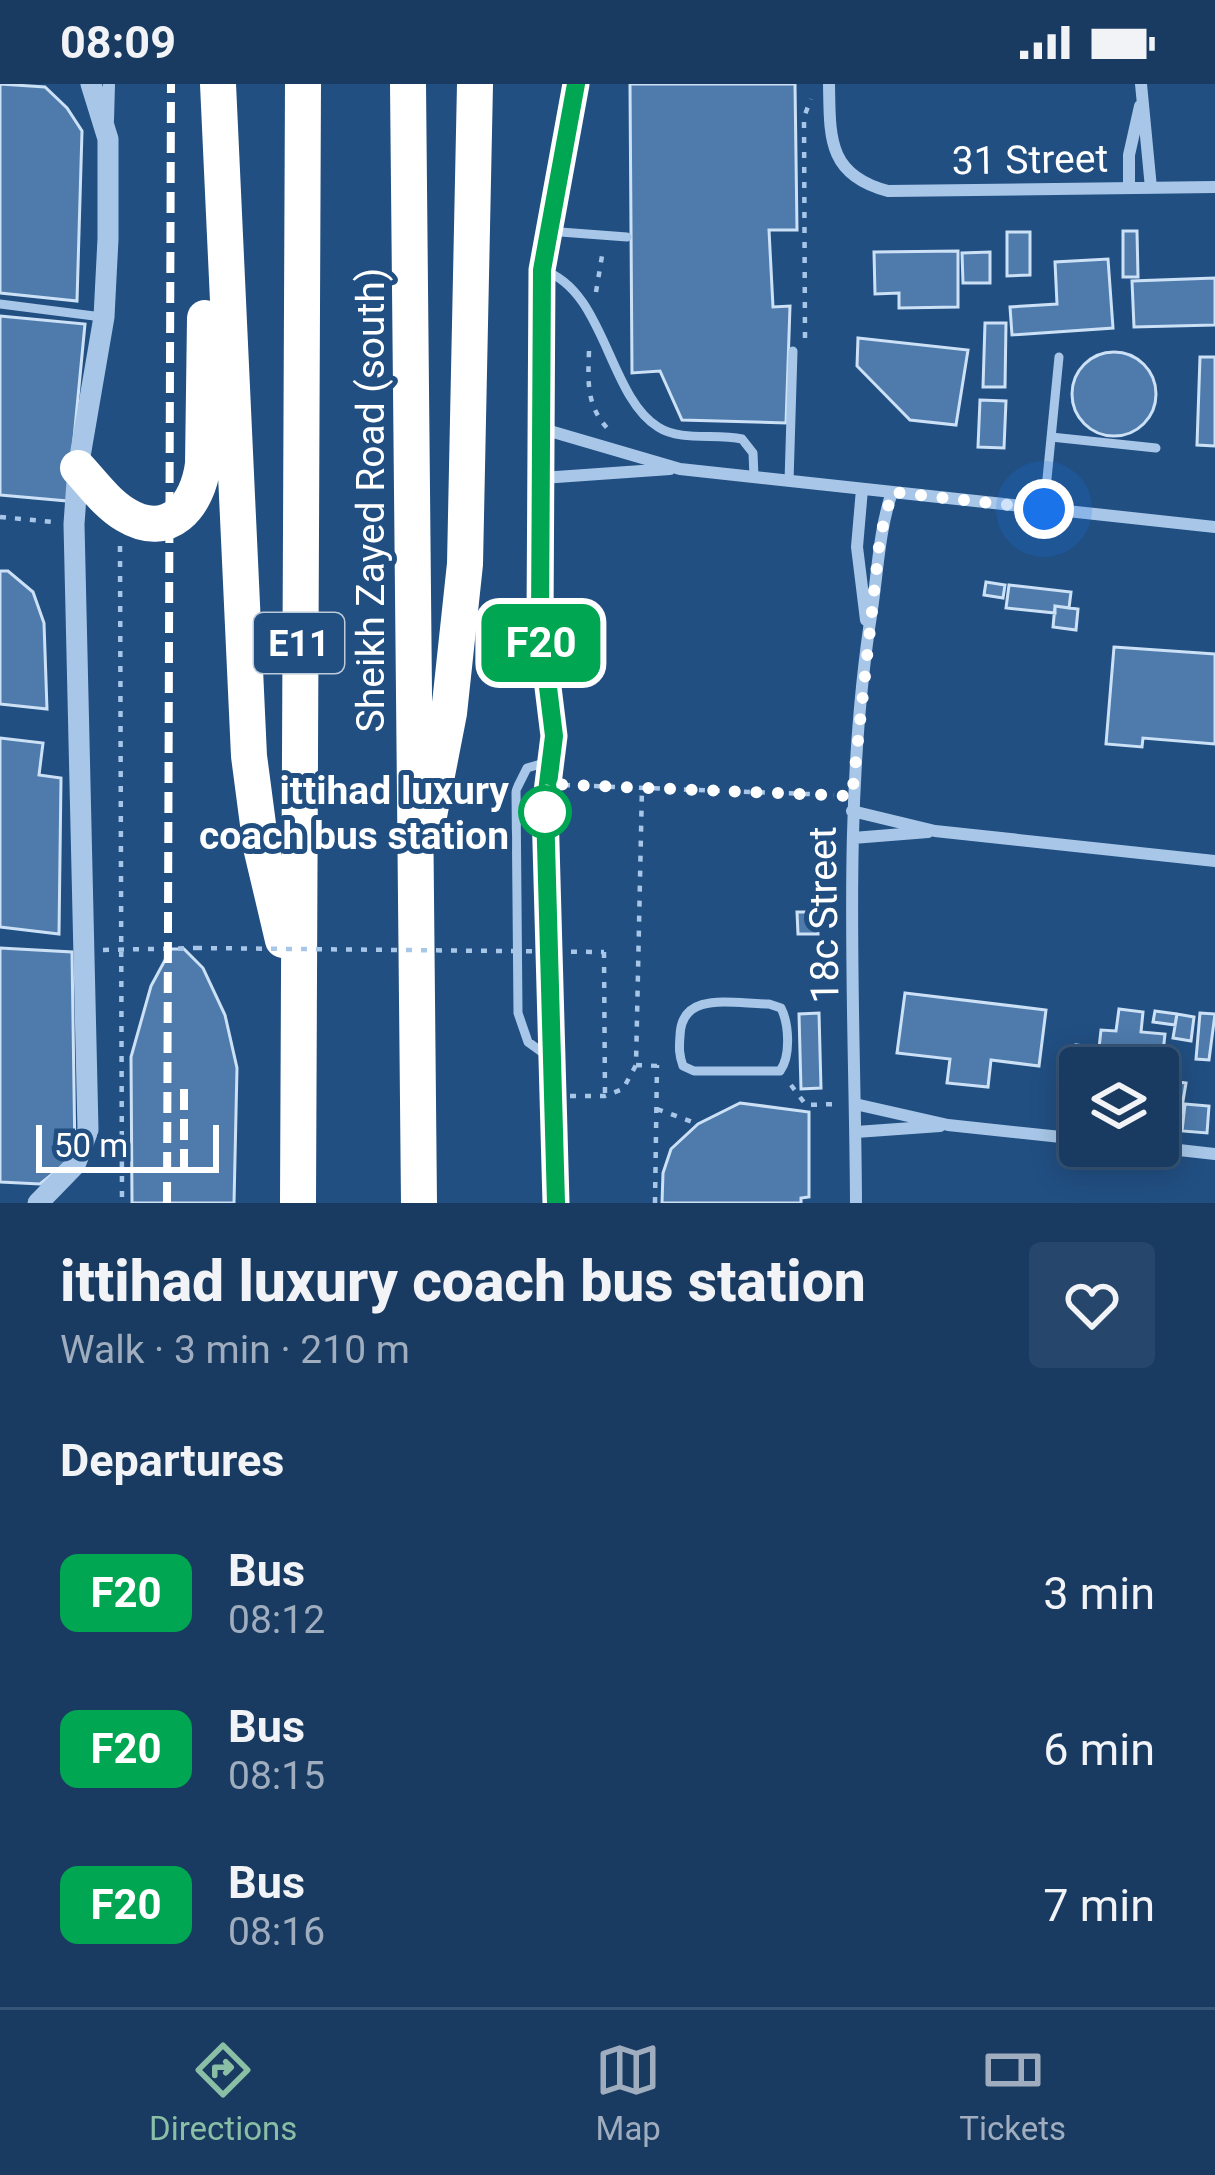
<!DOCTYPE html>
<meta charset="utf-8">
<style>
body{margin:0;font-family:Roboto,sans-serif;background:#26466b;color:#f1f3f6;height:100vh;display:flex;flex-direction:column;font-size:45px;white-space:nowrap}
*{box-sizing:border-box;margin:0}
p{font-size:39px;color:#9fadbe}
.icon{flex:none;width:66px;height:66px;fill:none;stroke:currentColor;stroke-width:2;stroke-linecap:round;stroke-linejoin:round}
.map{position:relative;height:1119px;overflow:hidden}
.panel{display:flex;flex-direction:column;background:#193b62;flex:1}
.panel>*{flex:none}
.badge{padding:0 24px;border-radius:18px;font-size:42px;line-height:78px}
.tools{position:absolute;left:1059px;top:963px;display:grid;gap:24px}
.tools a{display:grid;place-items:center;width:120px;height:120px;border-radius:12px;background:#193b62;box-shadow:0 6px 30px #0003,0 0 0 3px #375577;font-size:60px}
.scale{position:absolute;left:36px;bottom:30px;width:183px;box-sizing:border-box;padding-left:12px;border:6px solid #fff;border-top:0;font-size:33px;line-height:42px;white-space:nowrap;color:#fff;-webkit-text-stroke:9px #214f82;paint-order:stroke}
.you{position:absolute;width:60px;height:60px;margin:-30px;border:9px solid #fff;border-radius:50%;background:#1a73e8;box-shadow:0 0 0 18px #1a73e833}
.map>.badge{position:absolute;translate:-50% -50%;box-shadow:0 0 0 6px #fff}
h2{padding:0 60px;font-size:45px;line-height:108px}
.round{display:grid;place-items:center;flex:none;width:126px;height:126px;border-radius:12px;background:#26466b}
.headline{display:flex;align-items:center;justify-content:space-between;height:204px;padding:0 60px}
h1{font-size:57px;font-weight:800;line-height:90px}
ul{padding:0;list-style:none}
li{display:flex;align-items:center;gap:36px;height:156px;padding:0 60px}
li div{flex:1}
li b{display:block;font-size:45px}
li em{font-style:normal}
li .badge{min-width:132px;font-weight:700;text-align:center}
.status{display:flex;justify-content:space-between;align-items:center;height:84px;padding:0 60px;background:#193b62;direction:ltr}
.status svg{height:33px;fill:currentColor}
.tab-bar{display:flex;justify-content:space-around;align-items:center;height:168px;border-top:3px solid #375577;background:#193b62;font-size:33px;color:#9fadbe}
.tab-bar a{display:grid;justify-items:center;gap:6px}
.tab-bar .on{color:#8abfa5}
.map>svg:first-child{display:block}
</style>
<div class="status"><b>08:09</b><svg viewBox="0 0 49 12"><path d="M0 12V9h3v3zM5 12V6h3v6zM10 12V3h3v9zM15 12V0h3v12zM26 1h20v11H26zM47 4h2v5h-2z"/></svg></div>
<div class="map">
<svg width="1215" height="1119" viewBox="0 0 1215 1119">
<rect width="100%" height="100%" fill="#214f82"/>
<path fill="#4e7bac" stroke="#cce1f6" stroke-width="3" d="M0 0 45 3 67 24 82 47 77 217 0 209Z
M630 0H795L797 146H769L773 223 790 222 786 339 682 336 660 287 632 289Z
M1123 147H1137L1138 193H1123Z
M1007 148H1030V191L1007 192Z
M958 167V223L899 224V209L875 210 874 168Z
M990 168V199H963L962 169Z
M1108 175 1113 244 1012 251 1010 223 1057 220 1055 178Z
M1215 194V241L1134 243 1132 197Z
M0 232 85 240 68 417 0 411Z
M985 239H1006L1005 303H983Z
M858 254 968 266 956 341 910 336 857 282Z
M1072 310a42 42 0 1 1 84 0a42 42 0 1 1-84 0Z
M1200 273H1215V362L1197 361Z
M980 316 1006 317 1004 364 978 363Z
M0 487H8L33 508 44 539 47 625 0 620Z
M986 498 1005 501 1003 514 984 511Z
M1009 501 1071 508 1069 524 1055 522V529L1006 524Z
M1055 522 1078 525 1076 546 1053 543Z
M1114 563 1215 570V660L1143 654 1142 663 1106 660Z
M0 654 43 659 39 691 61 694 59 850 0 843Z
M797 828H817L818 850H798Z
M0 864 72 868 75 1072 40 1100 0 1098Z
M171 865H184L203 884 225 931 237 984 234 1119H132L131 973 151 902Z
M905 909 1046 926 1039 982 991 976 988 1003 947 999 950 975 897 969Z
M1119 925 1143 928 1141 948 1165 950 1158 1014V984H1080V1010L1071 1009 1076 961 1099 964 1101 946 1116 947Z
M1155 927 1177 930 1175 941 1153 938Z
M819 929 821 1004 801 1005 799 930Z
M1200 929 1215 930 1209 976 1196 975Z
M1177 930 1194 933 1191 957 1173 954Z
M1166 996 1186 999 1179 1041 1160 1038Z
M740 1019 809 1028V1113L801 1114V1119H662L663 1089 671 1065 698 1040Z
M1185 1020 1209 1022 1207 1049 1182 1047Z"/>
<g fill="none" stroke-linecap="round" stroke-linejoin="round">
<path stroke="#a8c7e8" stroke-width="4.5" stroke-dasharray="6 9" stroke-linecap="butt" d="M596 208 603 166
M805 254 804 33 811 15
M589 267C588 298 586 321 608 345
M0 433 54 438
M120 462 122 1119
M564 701 834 711
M103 866 196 864
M604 868 605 1012
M636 981 660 982
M791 1001 806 1021 836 1020
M570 1012H605L623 1005 636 981 642 703
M657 1025 698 1040
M655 1119 657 981"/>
<path stroke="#a8c7e8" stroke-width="9" d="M547 147 627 153
M542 186C605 205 608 312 658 343 681 358 716 349 742 355L753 369 754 393
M0 220 102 233
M1051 353 1156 364
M789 397 793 267
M1044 425 1059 273
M551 677 527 684 516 706 518 929 528 958 553 976
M769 920 781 924C789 940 791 972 780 987H694L683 982C679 971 679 964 680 952 681 906 733 920 769 920Z"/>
<path stroke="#a8c7e8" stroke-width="12" d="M829 0C830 53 827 91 888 107L1215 103
M1141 0 1151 104
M108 36 109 0
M1129 104V71L1140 22
M543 345 680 385 1215 443
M542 394 670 385
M862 405 857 463 866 536
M852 727 935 747 1215 777
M853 754 928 748
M855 1020 948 1041 1080 1055
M856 1048 940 1042
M1143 1062 1215 1070
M556 1119 545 724 554 652 540 538 542 186 576 0
M856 1119C855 921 841 721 872 525 878 485 879 447 892 408"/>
<path stroke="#a8c7e8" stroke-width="21" d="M38 1119 75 1081 88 1046 74 440 78 384 104 233 108 155V55L91 0"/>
<path stroke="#fff" stroke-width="36" d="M218 0 249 672 261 763 283 856
M408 0 419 1119
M78 384C93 400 107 420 126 431 169 457 198 421 203 380L205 234
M428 737 449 629 465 480 475 0
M298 1119 303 0"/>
<path stroke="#fff" stroke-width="8" stroke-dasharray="21 9" stroke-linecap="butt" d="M184 1005V1095
M167 1119 171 0"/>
<path stroke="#a8c7e8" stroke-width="4.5" stroke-dasharray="6 9" stroke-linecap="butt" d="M196 864 604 868"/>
</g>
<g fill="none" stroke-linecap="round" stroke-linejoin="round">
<defs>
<path id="line" d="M556 1119 545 724 554 652 540 538 542 186 576 0"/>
</defs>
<use href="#line" stroke="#fff" stroke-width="27"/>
<use href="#line" stroke="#00a651" stroke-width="18"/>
<path stroke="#fff" stroke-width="12" stroke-dasharray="0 21.6" d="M545 728 547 700 852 712 880 453 892 408 1044 425"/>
</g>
<circle fill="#fff" stroke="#00a651" stroke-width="6" cx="545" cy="728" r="24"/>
<g text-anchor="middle" stroke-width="10" stroke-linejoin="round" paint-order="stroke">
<rect fill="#214f82" stroke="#bccada" stroke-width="3" x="254" y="529" width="90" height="60" rx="9"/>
<g font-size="36" font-weight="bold" fill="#fff">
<text x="299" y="572">E11</text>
</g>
<g font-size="39" fill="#fff" stroke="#214f82">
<text transform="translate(1030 75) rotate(-1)" y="14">31 Street</text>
<text transform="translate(370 416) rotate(-90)" y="14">Sheikh Zayed Road (south)</text>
<text transform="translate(823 831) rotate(-91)" y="14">18c Street</text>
</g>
<g font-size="39" font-weight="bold" fill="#fff" stroke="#214f82" text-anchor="end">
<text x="509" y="720">ittihad luxury<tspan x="509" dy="45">coach bus station</tspan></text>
</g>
</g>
</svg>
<div class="tools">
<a><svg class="icon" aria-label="layers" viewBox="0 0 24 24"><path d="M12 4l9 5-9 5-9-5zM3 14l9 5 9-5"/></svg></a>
</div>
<div class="scale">50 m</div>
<div class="you" style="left:1044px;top:425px"></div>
<b class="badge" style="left:541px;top:559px;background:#00a651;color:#fff">F20</b>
</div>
<section class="panel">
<div class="headline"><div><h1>ittihad luxury coach bus station</h1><p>Walk · 3 min · 210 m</p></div><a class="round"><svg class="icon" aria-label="heart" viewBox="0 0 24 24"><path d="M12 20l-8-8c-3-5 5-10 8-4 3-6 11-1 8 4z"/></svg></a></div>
<h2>Departures</h2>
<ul>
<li><span class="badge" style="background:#00a651;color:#fff">F20</span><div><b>Bus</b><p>08:12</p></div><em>3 min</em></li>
<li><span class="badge" style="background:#00a651;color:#fff">F20</span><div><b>Bus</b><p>08:15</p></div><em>6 min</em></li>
<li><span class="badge" style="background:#00a651;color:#fff">F20</span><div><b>Bus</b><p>08:16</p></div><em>7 min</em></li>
</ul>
</section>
<nav class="tab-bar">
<a class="on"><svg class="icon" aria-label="directions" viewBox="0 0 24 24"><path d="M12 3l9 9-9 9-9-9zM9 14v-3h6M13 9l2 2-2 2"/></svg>Directions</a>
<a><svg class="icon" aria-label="map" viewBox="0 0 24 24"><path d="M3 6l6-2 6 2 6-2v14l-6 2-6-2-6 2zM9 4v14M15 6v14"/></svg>Map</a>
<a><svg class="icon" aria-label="tickets" viewBox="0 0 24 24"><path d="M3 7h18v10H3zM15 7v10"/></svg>Tickets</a>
</nav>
